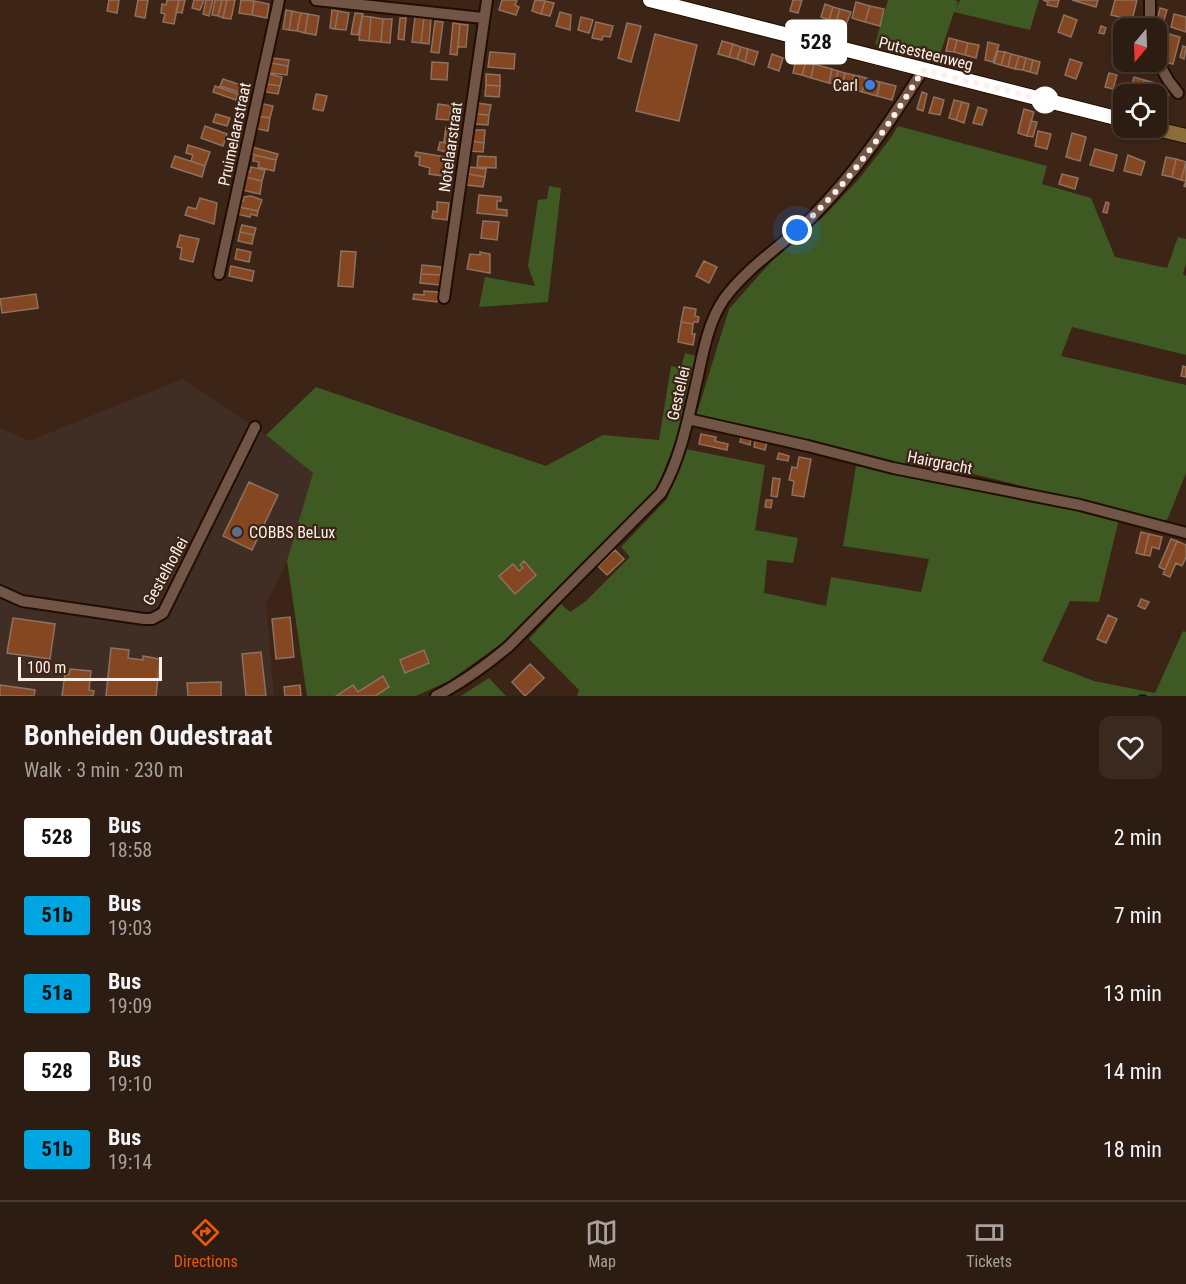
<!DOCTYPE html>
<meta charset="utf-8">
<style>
body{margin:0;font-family:"Roboto Condensed",sans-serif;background:#39291f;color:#f1f3f6;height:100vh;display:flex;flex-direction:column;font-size:22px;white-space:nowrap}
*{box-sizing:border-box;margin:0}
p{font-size:20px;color:#a7a19f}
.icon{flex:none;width:33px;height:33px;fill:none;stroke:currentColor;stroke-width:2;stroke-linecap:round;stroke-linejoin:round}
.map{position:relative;height:696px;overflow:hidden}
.panel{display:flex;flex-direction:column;background:#2d1c11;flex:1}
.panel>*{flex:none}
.badge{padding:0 12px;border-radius:4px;font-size:21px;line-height:39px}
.needle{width:39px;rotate:199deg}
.fabs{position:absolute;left:1113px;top:18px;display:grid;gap:12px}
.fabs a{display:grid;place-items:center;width:54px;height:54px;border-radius:12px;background:#2d1c11;box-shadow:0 3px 9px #0003,0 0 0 2px #483a31;font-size:30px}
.scale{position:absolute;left:18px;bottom:15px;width:144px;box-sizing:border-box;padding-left:6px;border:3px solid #fdf0e9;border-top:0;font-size:16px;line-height:21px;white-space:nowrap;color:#fdf0e9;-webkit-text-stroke:4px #3c2517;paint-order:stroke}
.you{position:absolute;width:30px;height:30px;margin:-15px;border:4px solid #fff;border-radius:50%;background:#1a73e8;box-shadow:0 0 0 9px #1a73e833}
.map>.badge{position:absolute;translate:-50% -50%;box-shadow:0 0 0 3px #fff}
.round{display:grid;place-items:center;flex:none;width:63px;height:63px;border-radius:12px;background:#39291f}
.headline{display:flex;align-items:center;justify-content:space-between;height:102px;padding:0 24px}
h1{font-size:28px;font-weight:700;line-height:45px}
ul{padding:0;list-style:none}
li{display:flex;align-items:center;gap:18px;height:78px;padding:0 24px}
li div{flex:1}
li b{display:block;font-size:22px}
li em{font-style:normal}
li .badge{min-width:66px;font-weight:700;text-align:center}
.tab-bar{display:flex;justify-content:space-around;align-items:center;height:84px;border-top:2px solid #483a31;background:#2d1c11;font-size:16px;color:#a7a19f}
.tab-bar a{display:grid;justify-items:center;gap:3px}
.tab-bar .current{color:#ea580c}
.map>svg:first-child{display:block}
</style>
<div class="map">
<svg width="1186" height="696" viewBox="0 0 1186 696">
<rect width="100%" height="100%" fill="#3c2517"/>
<path fill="#402e25" d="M183 379 266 435 313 473 287 561 266 604 274 696H0V428L29 441Z"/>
<path fill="#3e5a22" d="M888 0H954L958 1 956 9 960 0H1039L1030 30 954 12 938 60 875 44Z
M898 126 1047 166 1042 184 1091 198 1115 257 1167 268 1178 237 1186 239V263L1183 274 1186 276V355L1072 327 1061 356 1186 385V473L1168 518 1164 522 970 473 949 479 1119 519 1099 602 1070 601 1042 661 1094 681 1155 693 1183 631 1186 632V696H577L579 690 529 639 561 604 570 612 586 601 630 557 621 547 667 499 686 449 765 465 755 530 798 538 793 563 767 560 764 593 826 606 831 577 921 592 929 559 843 546 856 466 938 478 696 416 729 309 771 262 821 219 858 180 890 139Z
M549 186 561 188 548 302 479 307 485 277 535 286 528 266 538 200 547 199Z
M685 353 697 356 674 446 656 490 556 594 505 641 449 681 416 696H307L287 561 313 473 266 435 316 387 546 466 603 435 659 440 671 366 681 368Z
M489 678 506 696H461Z"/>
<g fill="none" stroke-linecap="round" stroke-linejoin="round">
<path stroke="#00132c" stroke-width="3" d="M1140 696H1145"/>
</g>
<path fill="#854721" stroke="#8d7161" stroke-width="1.5" d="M109 0H119L117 13 107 11Z
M138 0H148L145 18 135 16Z
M167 0H179L174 24 163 22 165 14 161 13 162 4 166 5Z
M179 0H185L182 13 176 12Z
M194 0H204L200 10 192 8Z
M206 0H213L209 16 203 14Z
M215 0H222L218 16 212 15Z
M222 0H227L223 18 218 16Z
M227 0H235L231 19 223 18Z
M241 0 254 1 252 15 239 13Z
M502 0H517L515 5 519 7 516 15 499 10Z
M535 0 545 1 541 14 532 11Z
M793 0H802L798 13 790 11Z
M1043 0H1059L1057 7 1047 5 1048 2Z
M1072 0H1098L1096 7Z
M1115 0H1137L1132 20 1111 15Z
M254 1 269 4 267 18 252 15Z
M545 1 554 3 550 16 541 14Z
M856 2 870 6 865 22 852 18Z
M825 4 833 7 829 20 821 17Z
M870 6 884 9 880 26 865 22Z
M833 7 840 9 836 22 829 20Z
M1160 8 1167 10 1163 23 1157 21Z
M840 9 851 12 846 25 836 22Z
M286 10 292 11 289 30 283 29Z
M332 10 338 11 335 29 330 28Z
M292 11 301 13 297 31 289 30Z
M338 11 349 13 346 30 335 29Z
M560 12 571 15 570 30 556 26Z
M301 13 308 14 305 33 297 31Z
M355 13 363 14 358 35 351 34Z
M308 14 319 16 316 35 305 33Z
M1174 14 1186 17V32L1171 27Z
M1064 15 1077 20 1071 37 1058 32Z
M362 16 371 17 369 41 359 40Z
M371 17 383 19 381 42 369 41Z
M415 17 424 18 421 43 412 42Z
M581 17 593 20 589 33 578 30Z
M400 18H406L404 40 398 39Z
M424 18 431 19 429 44 421 43Z
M383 19H392L390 43 381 42Z
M435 21 443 22 439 53 431 52Z
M596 22 613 26 610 37 603 36 602 40 592 38Z
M453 23 460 24 457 55 450 54Z
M627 23 641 26 631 62 618 58Z
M460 24 468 25 466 47H458Z
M1101 26 1106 28 1104 34 1099 33Z
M1165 33 1180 37 1173 64 1161 61 1158 55Z
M655 34 697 45 679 121 636 111Z
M949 38 957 40 954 52 946 51Z
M957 40 968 43 965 55 954 52Z
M722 41 733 44 729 57 718 54Z
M988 42 999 45 993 62 985 60Z
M968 43 979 45 976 58 965 55Z
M733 44 741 47 737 59 729 57Z
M1183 46 1186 47 1184 59 1180 57Z
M741 47 748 49 745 62 737 59Z
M748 49 758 52 754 65 745 62Z
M998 51 1005 52 1001 65 994 63Z
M490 52 515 54 514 69 488 67Z
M1005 52 1011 54 1008 67 1001 65Z
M772 54 783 58 779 71 768 67Z
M1011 54 1019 56 1015 69 1008 67Z
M1121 55 1124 56V62H1129L1127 67 1118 65Z
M1019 56 1026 58 1023 70 1015 69Z
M272 58 289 60 288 66 271 63Z
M1026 58 1033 60 1030 72 1023 70Z
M796 59 806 62 802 75 793 73Z
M1070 59 1082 63 1076 79 1065 75Z
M1033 60 1040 62 1037 74 1030 72Z
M432 62 448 63 447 80 431 79Z
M806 62 814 64 811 78 802 75Z
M271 63 288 66 287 75 270 73Z
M814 64 832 69 829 83 811 78Z
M832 69 838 71 835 84 829 83Z
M838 71 845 73 842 86 835 84Z
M845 73 854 75 850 88 842 86Z
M1109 73 1117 75 1113 89 1105 87Z
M269 74 282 77 280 86 267 84Z
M486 74 500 75V86L486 85Z
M854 75 859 76 856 90 850 88Z
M859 76 866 78 862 92 856 90Z
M1134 77 1144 80 1140 94H1129Z
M866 78 880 82 877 96 862 92Z
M223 79 250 88 248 95 220 86Z
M1144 80 1152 82 1148 94H1140Z
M880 82 896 86 892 100 877 96Z
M1152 82 1159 84 1156 94H1148Z
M267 84 280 86 278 94 266 92Z
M486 85 500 86 499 97 485 96Z
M215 86 238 94 236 100 213 92Z
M922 92 927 94 923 111 917 109Z
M1161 92 1169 94 1165 108 1157 105Z
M316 94 327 96 323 111 313 109Z
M934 97 944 100 940 115 929 113Z
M954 100 962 102 956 120 949 118Z
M962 102 969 104 964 123 956 120Z
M259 103 273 106 270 118 257 116Z
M477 103 491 105 489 115 476 114Z
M438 104 451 106 449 120 436 119Z
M978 107 987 110 982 125 973 123Z
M1024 109 1034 112 1027 136 1018 133Z
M216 114 230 118 227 126 213 122Z
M476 114 489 115 488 125 474 124Z
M257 116 270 118 268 131 254 128Z
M1031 121 1037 122 1033 137 1027 136Z
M205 126 227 134 223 146 201 138Z
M446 127 459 129 458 136 445 134Z
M472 130H485L484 143 471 141Z
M1038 131 1051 134 1047 149 1035 146Z
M1072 133 1086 137 1080 161 1066 157Z
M445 134 458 136 457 143 444 141Z
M471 141 484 143 483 152 470 151Z
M440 142 452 144 451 153 438 150Z
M188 145 210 152 205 166 191 161 193 155 186 153Z
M252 147 278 154 276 160 251 154Z
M1095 149 1117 155 1113 171 1090 165Z
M416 152 446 157 442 176 429 174 430 168 419 165 420 157 415 156Z
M254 155 276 160 274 171 258 167 259 162 253 161Z
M1128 155 1145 162 1141 175 1124 171Z
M175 156 205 166 202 177 171 167Z
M478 156 496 157V168L477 167Z
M1166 157 1176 159 1172 177 1162 175Z
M1176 159 1186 162 1181 180 1172 177Z
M1186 162V187L1184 186 1186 181 1181 180Z
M251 167 265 170 262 181 245 177 246 171 250 172Z
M470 167 486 169 485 177 469 174Z
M469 174 485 177 483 187 467 185Z
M1062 174 1078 178 1075 189 1059 184Z
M245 177 262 181 260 194 242 190Z
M479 195 501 197V201H497V209L507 210V216L477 213Z
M251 196 262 200 258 211 239 207 240 201H243L244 197Z
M200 198 217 203 214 224 185 215 188 207 196 209Z
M437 202 449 203 447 220 432 218 433 211 437 212Z
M1106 202 1109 203 1107 213 1103 212Z
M239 207 258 211 257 216 251 214 250 217 237 214Z
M483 221 499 222 497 240 481 238Z
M242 225 256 228 254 235 240 232Z
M240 232 254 235 252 244 238 241Z
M180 235 199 239 193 262 180 259 182 248 177 247Z
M237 249 251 252 249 262 235 259Z
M341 251 356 252 353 287 338 286Z
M480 252 490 254V273L467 269 470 254 480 255Z
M704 261 717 267 709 283 696 276Z
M422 265 441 267V275L421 274Z
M231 266 254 271 252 281 229 276Z
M421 274 441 275 440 285 420 283Z
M424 291 438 292 437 302 413 299 414 294 424 295Z
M36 294 38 308 2 313 0 299Z
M684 307 696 309 695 316 699 317 698 322H694L693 324 681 322Z
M681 322 693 324 692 334H695L693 345 678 342Z
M1183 366 1186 367V377L1181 376Z
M701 434 716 437 715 441 728 444 727 450 699 444Z
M741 437 751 439 750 445 740 442Z
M755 440 767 442 765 450 754 447Z
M779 453 789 456 788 461 777 459Z
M799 457 811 459 804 497 792 495 794 481 789 480 792 467 797 468Z
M773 478 780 479 777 497 771 496Z
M249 482 278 495 252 550 223 536Z
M766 500H772L771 508 765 507Z
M1141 532 1149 534 1144 555 1136 553Z
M1149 534 1162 537 1159 549 1152 547 1150 556 1144 555Z
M1171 539 1177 541 1165 570 1159 567Z
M1177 541 1186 545V557L1182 566 1176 563 1170 577 1163 574Z
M615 550 624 559 607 575 598 566Z
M524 561 536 575 515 594 499 576 513 564 519 571 523 568 520 565Z
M1141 599 1149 602 1145 609 1138 606Z
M1108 615 1117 619 1106 643 1097 639Z
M290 617 294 657 276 659 272 619Z
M13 618 55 624 50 659 7 653Z
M111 648 129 650 128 658 143 660V656L160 659 156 696H106Z
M424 650 429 663 405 673 400 660Z
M261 652 266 696H246L242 654Z
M530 664 544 678 525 696 512 682Z
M70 669 91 671 89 690 94 691 93 696H62L65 674 69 675Z
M383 676 389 687 375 696H336L353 685 358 692Z
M221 682V696H188L187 683Z
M0 685 35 690 34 696H0Z
M300 685 301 696H285L284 687Z"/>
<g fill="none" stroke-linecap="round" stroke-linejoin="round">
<defs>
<path id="minor" d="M316 0 483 18
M1150 28V0
M1156 58 1168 80 1178 93
M219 274 279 0
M444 298 487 0
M688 419 808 446 893 468 1080 505 1186 533
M0 591 22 601 144 619H152L163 613 255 427
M436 696C462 683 485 666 508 647L661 493C681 458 688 419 697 380 703 353 708 322 724 299 747 267 783 245 811 218 855 174 890 122 923 70"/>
<path id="major" d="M650 0 1124 120
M1153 128 1186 136"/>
</defs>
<use href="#minor" stroke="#220d02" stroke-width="14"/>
<use href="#major" stroke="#220d02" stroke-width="16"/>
<use href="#minor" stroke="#715647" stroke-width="10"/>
<use href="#major" stroke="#8b6e39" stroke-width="14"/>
</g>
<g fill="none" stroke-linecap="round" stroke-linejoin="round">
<defs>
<path id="line" d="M650 0 1124 120"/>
</defs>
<use href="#line" stroke="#fff" stroke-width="14"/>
<use href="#line" stroke="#fff" stroke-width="9"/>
<path stroke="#fdf0e9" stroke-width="6" stroke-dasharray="0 10.8" d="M797 230C848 186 888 127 923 70L1045 100"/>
</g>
<circle fill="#3f7fe0" stroke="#3c2517" stroke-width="2" cx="870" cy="85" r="6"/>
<circle fill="#fff" stroke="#fff" stroke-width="3" cx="1045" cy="100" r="12"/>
<circle fill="#5c6f8a" stroke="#3c2517" stroke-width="2" cx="237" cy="532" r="6"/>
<g text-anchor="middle" stroke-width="4.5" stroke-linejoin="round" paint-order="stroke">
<g font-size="16" fill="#fdf0e9" stroke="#3c2517">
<text transform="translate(926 53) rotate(14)" y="6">Putsesteenweg</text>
<text transform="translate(234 134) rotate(-78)" y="6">Pruimelaarstraat</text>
<text transform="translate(450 147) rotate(-82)" y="6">Notelaarstraat</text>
<text transform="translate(678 393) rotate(-77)" y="6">Gestellei</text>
<text transform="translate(940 462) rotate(11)" y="6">Hairgracht</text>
<text transform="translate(165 571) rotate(-61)" y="6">Gestelhoflei</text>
</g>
<g font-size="16" fill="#fdf0e9" stroke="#3c2517" text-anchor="end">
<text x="858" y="91">Carl</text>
<text x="249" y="538" text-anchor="start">COBBS BeLux</text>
</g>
</g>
</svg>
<div class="fabs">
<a><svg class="needle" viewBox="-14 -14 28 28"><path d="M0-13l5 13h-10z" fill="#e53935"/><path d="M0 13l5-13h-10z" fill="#a7a19f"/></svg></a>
<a><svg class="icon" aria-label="locate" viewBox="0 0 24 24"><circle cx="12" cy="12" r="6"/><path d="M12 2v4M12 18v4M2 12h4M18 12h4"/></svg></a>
</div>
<div class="scale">100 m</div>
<div class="you" style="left:797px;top:230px"></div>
<b class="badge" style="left:816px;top:42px;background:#fff;color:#111">528</b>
</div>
<section class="panel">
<div class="headline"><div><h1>Bonheiden Oudestraat</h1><p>Walk · 3 min · 230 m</p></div><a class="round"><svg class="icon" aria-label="heart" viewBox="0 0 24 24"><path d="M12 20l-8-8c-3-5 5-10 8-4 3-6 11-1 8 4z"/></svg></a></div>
<ul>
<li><span class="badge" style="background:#fff;color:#111">528</span><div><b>Bus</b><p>18:58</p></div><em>2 min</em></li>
<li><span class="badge" style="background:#00a6e2;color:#111">51b</span><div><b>Bus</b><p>19:03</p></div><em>7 min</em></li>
<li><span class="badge" style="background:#00a6e2;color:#111">51a</span><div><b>Bus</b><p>19:09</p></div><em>13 min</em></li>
<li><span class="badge" style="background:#fff;color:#111">528</span><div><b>Bus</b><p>19:10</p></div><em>14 min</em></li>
<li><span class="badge" style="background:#00a6e2;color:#111">51b</span><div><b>Bus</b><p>19:14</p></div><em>18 min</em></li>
</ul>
</section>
<nav class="tab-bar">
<a class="current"><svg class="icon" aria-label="directions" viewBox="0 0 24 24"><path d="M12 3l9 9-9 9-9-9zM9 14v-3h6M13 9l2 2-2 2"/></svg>Directions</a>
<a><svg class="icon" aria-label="map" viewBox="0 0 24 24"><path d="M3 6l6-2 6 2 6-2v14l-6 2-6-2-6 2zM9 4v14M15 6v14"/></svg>Map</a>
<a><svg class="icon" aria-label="tickets" viewBox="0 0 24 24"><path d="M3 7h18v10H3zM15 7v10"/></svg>Tickets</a>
</nav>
